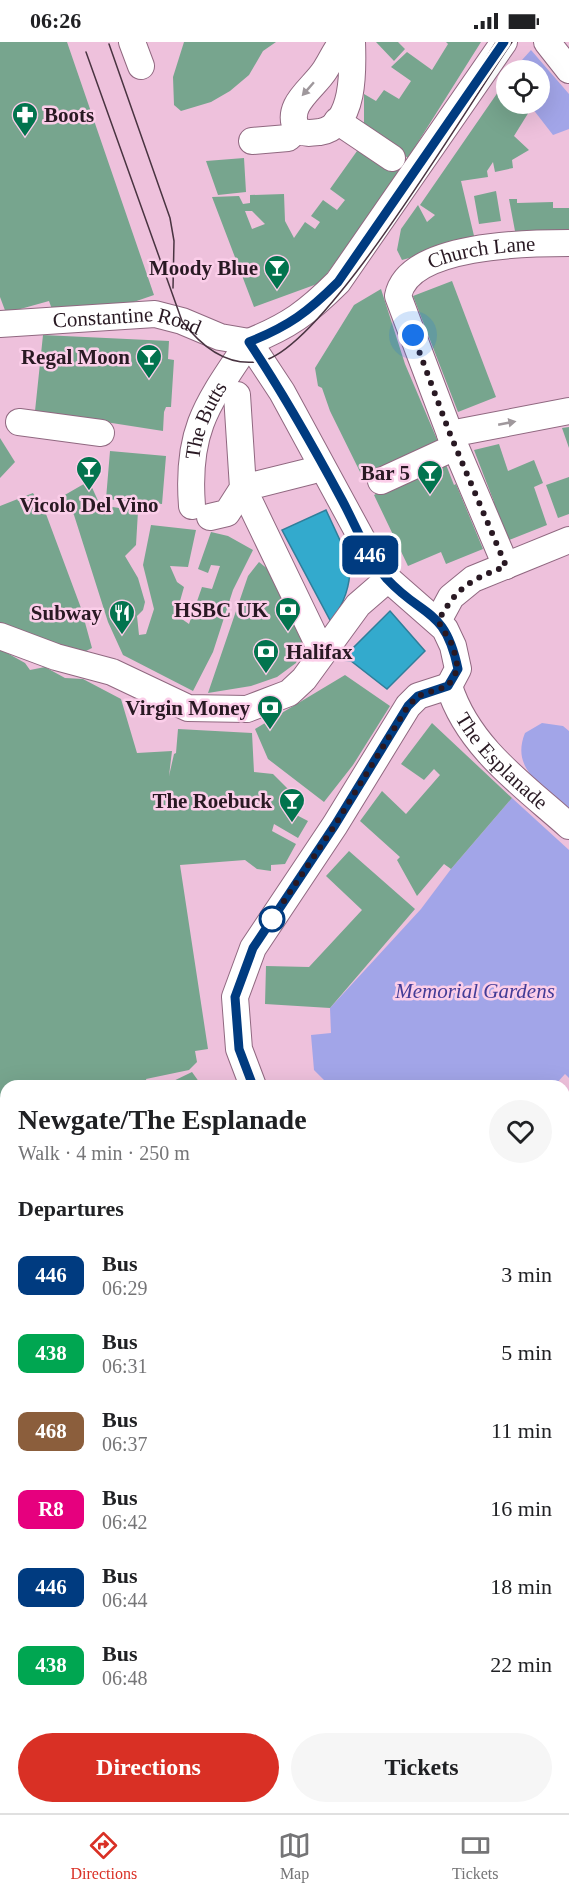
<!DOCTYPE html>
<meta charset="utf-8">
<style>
body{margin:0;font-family:Georgia,serif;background:#f6f6f6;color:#202124;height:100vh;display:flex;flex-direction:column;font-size:22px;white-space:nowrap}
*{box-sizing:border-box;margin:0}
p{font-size:20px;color:#757577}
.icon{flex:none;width:33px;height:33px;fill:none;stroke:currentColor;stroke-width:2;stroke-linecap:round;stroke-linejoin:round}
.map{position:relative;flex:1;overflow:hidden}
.drawer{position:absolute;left:0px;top:1038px;width:570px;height:734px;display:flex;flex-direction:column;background:#fff;border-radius:18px 18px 0 0;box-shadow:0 6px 24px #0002}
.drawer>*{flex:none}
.badge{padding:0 12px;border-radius:9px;font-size:21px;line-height:39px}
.tools{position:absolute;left:496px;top:18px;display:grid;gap:12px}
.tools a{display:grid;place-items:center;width:54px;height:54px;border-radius:50%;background:#fff;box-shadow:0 6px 24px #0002;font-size:30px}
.you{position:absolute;width:30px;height:30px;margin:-15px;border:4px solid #fff;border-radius:50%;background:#1a73e8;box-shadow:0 0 0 9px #1a73e833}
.map>.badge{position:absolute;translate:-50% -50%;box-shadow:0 0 0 3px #fff}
h2{padding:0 18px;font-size:22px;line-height:54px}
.round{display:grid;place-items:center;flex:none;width:63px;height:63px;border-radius:32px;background:#f6f6f6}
.headline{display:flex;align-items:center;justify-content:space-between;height:102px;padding:0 18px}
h1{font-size:28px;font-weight:700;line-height:45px}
.button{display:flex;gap:12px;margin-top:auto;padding:12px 18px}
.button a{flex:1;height:69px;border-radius:36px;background:#d93025;color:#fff;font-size:24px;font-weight:700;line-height:69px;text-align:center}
.button a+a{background:#f6f6f6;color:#202124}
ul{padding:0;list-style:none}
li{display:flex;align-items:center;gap:18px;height:78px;padding:0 18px}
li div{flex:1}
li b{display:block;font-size:22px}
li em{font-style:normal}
li .badge{min-width:66px;font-weight:700;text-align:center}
.status{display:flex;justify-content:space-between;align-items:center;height:42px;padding:0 30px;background:#fff;direction:ltr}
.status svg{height:16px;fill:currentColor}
.dock{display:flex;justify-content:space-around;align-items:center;height:84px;border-top:2px solid #e0e0e0;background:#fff;font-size:16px;color:#757577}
.dock a{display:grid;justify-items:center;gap:3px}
.dock .on{color:#d93025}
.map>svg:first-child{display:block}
</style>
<div class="status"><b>06:26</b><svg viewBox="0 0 49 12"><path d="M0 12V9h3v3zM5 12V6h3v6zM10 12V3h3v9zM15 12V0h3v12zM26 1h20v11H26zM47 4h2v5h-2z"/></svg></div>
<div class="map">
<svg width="569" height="1771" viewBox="0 0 569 1771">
<rect width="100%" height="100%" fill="#eec1dc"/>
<path fill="#a2a5e8" d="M531 8 569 52V87L553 93 529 62H540V28H513Z
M542 681 563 684 569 689V767C544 744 510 728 525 691Z
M512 756 569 808V1036L565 1032 554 1044H341L325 1039 314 1028 311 993 331 991 330 966 421 867 451 827Z
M564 1531 569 1534V1570L564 1575Z"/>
<path fill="#33aacd" stroke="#307e9a" stroke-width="1.5" d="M326 468 350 520C351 544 344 561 331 580L282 488Z
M390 569 425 609 387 647 351 619 341 618Z
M569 1570V1618L564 1624V1575Z
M457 1766H491L490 1771H456Z"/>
<path fill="#77a58e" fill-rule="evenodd" d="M0 0H67L154 253 93 274 90 263 54 273 49 259 6 271 0 255Z
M184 0H276L263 9 249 33 230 49 211 60 181 69 174 63 173 35Z
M376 0H398L405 7 394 19Z
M446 0H481L408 116 364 85V52L376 59 384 48 399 57 411 39 391 25 407 10 432 28 448 2Z
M507 37V62H529L532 65 514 94 529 108 512 118 513 126 495 130 493 120 487 129 488 135 461 139 475 198 402 218 397 208 401 187 418 163 427 180 435 173 420 163Z
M362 102 401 131 323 237 317 242 254 265 212 155 239 154 243 162 250 161V153L284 152 285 179 294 196 305 180 315 187 320 180 311 174 323 158 337 168 345 158 330 147ZM245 169H252L265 182 252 187Z
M244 116 246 150 218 153 206 119Z
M496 149 501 179 479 182 474 154Z
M509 157H517V161L553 160V166H569V188L515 189Z
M452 239 496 355 458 370 413 254Z
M381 247 405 322 439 402 364 438 330 369 322 346 318 344 315 326 354 263Z
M43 293 169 299 168 317 174 318 171 365H166L164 370 163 389 35 369Z
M569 385V406L562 386Z
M0 396 15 420 0 436Z
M499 402 508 429 534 418 543 441 534 445 547 483 504 500 490 463 494 460 474 408Z
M110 409 166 414 162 462 106 457Z
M445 420 454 443 456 442 483 507 446 522 441 510 408 524 374 453 414 431Z
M569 435V472L558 476 546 443Z
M89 439 100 463 138 469 136 503 125 514 138 536 145 560 143 568 137 574 139 593 146 592 154 567 143 523 151 483 196 488 188 525 170 524 177 540 184 545 176 573 189 582 202 545 212 547 220 524 211 523 208 531 198 527 211 490 228 494 253 508 233 548 213 610 193 649 123 613 108 580 74 473 63 454Z
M33 451 46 472 81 566 92 606 84 610 0 587V464Z
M259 520 274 532 303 582V603L296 621 277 635 251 644 208 651 248 534Z
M0 607 25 621 30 628 45 625 65 636 83 637 121 657 137 711 172 709 169 734 174 712 176 711 178 687 252 691 254 730 273 732 289 748 283 766 308 779 298 796 274 782 272 789 296 802 285 822 271 823V829L257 827 245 818 180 823 208 1007 195 1009 197 1020 189 1028 146 1037 148 1044H6V1131L0 1133Z
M345 633 390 664 353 723 324 760 268 717 255 687Z
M432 681 512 756 451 827 444 822 417 854 397 818 400 815 360 779 382 749 406 772 440 733 434 727 424 738 401 722Z
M349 809 415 867 330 966 265 962 266 924 309 925 362 868 326 834Z
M192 1030 202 1044H163Z
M564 1071 569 1075V1213L564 1209Z
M0 1248 6 1265V1313L0 1315Z
M564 1343 569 1344V1444L564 1443Z
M6 1690V1727L0 1730V1692Z
M143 1766H193L178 1771H145Z"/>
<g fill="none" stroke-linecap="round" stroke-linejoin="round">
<defs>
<g id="minor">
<path d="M132 0 141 24"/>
<path d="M342 0C335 9 331 19 325 28 313 47 284 63 297 88 305 92 311 91 320 90 355 84 353 27 352 0"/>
<path d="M547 0 569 28"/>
<path d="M337 79 392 116"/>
<path d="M252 99 288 96 297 88"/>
<path id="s1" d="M0 282 155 272 182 279 220 295 249 300"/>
<path d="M249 300 282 350 370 512 388 537 445 587 453 604 458 627 449 644"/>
<path d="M249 300C289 284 308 270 338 240L504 0"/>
<path d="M19 380 101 391"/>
<path d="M450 392 569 369"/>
<path d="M311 429 243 446 319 604"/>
<path d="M381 439 455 405"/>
<path id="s2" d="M192 464C186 387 208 361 249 300"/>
<path d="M210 475 227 471 243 446 237 353"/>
<path id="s3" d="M506 524 450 392 398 254C408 202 528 201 569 201"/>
<path d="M438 579 451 555 473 537 569 498"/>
<path d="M0 594 56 615 112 630 188 666 247 667 289 651 304 637 358 563 388 537"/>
<path id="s4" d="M449 644C468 705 523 743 569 784"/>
<path d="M253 1044 239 1007 235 955 253 906 335 783 408 664 418 654 449 644"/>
<path d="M0 1239 6 1241"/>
<path d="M0 1514 6 1529"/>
<path d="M60 1766V1771"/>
<path d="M253 1766V1771"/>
<path d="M289 1766V1771"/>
</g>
<path id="highway" d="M0 1161 6 1164
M0 1194 6 1196
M564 1287 569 1288
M564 1321H569"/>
</defs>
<use href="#minor" stroke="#906880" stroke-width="28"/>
<use href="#highway" stroke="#998a47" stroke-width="36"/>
<use href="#minor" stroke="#fff" stroke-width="26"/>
<use href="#highway" stroke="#d6c75b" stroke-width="33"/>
<path stroke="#493441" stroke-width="1.5" d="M109 2 170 176 174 199 173 246
M86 10 182 279C201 304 228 326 262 319 325 306 469 61 512 0
M431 112 437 94 496 0"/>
</g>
<defs><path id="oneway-solid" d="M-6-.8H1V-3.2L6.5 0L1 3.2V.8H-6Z" transform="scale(1.5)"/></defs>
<g fill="#9f989c">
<use href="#oneway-solid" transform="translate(308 47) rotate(131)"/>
<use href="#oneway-solid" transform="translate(507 381) rotate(-11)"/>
</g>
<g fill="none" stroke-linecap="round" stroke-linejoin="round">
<defs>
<path id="line" d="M253 1044 239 1007 235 955 253 906 335 783 408 664 418 654 448 644 458 627C445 565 423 576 387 537 367 514 356 484 342 458 313 404 283 351 249 300 289 284 308 270 338 240L504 0"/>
</defs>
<use href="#line" stroke="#fff" stroke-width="14"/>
<use href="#line" stroke="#003b80" stroke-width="9"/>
<path stroke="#291923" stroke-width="6" stroke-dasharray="0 10.8" d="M272 877 335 783 408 664 418 654 448 644 458 627 453 604 438 579C458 544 469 539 506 524L450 392 413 293"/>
</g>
<defs>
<symbol id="pharmacy-pin" viewBox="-11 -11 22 30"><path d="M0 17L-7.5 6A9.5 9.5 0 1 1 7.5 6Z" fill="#02744e" stroke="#fbcee9"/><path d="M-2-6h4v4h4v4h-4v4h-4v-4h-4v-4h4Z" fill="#fff"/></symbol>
<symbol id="bar-pin" viewBox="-11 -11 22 30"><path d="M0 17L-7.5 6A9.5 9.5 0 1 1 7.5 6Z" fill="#02744e" stroke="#fbcee9"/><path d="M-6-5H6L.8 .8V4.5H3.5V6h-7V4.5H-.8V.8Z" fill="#fff"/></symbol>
<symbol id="bank-pin" viewBox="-11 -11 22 30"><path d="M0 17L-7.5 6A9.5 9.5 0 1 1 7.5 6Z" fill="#02744e" stroke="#fbcee9"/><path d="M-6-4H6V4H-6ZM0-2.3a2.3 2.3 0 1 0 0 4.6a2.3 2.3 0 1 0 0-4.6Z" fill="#fff"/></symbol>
<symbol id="restaurant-pin" viewBox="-11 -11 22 30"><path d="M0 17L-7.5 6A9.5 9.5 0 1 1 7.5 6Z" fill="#02744e" stroke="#fbcee9"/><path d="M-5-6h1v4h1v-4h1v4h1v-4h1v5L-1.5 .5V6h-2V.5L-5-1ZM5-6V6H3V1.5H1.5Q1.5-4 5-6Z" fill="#fff"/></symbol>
</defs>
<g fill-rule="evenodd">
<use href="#pharmacy-pin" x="10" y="58" width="30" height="40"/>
<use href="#bar-pin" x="262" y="211" width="30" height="40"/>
<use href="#bar-pin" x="134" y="300" width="30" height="40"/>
<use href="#bar-pin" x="74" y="412" width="30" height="40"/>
<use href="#bar-pin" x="415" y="416" width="30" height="40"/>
<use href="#bank-pin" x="273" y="553" width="30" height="40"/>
<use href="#restaurant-pin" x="107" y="556" width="30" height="40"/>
<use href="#bank-pin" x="251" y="595" width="30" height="40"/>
<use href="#bank-pin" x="255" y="651" width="30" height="40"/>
<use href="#bar-pin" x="277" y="744" width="30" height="40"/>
</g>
<circle fill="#fff" stroke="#003b80" stroke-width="3" cx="272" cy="877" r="12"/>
<g text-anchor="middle" stroke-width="5" stroke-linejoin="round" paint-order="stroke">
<g font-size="21" font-weight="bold" fill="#291923" stroke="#fbcee9" text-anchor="end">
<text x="44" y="80" text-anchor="start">Boots</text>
<text x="258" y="233">Moody Blue</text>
<text x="130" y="322">Regal Moon</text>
<text x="410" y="438">Bar 5</text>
<text x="89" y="470" text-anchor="middle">Vicolo Del Vino</text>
<text x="268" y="575">HSBC UK</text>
<text x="102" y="578">Subway</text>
<text x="286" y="617" text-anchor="start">Halifax</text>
<text x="250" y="673">Virgin Money</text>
<text x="272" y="766">The Roebuck</text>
</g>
<g font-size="21" fill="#291923" stroke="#fbcee9">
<text dy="7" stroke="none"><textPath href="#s3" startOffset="392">Church Lane</textPath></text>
<text dy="7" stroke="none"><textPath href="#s1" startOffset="128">Constantine Road</textPath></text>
<text dy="7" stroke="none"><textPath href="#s2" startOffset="88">The Butts</textPath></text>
<text dy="7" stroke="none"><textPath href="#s4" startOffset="93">The Esplanade</textPath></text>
</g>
<g font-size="21" font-style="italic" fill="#433c96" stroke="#fbcee9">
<text x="475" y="956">Memorial Gardens</text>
</g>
</g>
</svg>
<div class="tools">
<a><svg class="icon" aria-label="locate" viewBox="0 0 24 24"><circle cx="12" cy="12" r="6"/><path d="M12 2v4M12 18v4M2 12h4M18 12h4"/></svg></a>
</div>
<div class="you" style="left:413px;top:293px"></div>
<b class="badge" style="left:370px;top:513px;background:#003b80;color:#fff">446</b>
<section class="drawer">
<div class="headline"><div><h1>Newgate/The Esplanade</h1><p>Walk · 4 min · 250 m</p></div><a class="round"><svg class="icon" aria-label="heart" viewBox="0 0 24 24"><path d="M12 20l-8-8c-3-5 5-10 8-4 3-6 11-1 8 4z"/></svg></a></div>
<h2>Departures</h2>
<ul>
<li><span class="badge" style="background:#003b80;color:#fff">446</span><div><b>Bus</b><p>06:29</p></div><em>3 min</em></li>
<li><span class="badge" style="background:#00a651;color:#fff">438</span><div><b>Bus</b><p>06:31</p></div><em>5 min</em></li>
<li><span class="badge" style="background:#8b5e3c;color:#fff">468</span><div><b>Bus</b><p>06:37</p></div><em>11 min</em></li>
<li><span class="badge" style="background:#e6007e;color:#fff">R8</span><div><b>Bus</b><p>06:42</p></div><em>16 min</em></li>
<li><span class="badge" style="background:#003b80;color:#fff">446</span><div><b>Bus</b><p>06:44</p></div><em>18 min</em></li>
<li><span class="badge" style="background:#00a651;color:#fff">438</span><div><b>Bus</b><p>06:48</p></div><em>22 min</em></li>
</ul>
<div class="button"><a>Directions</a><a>Tickets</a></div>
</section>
</div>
<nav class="dock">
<a class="on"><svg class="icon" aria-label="directions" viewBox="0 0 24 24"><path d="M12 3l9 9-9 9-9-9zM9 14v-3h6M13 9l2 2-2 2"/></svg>Directions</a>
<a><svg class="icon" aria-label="map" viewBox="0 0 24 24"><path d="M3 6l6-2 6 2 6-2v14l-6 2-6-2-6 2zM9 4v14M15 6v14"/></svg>Map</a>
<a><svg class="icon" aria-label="tickets" viewBox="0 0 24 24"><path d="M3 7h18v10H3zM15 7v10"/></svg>Tickets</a>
</nav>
